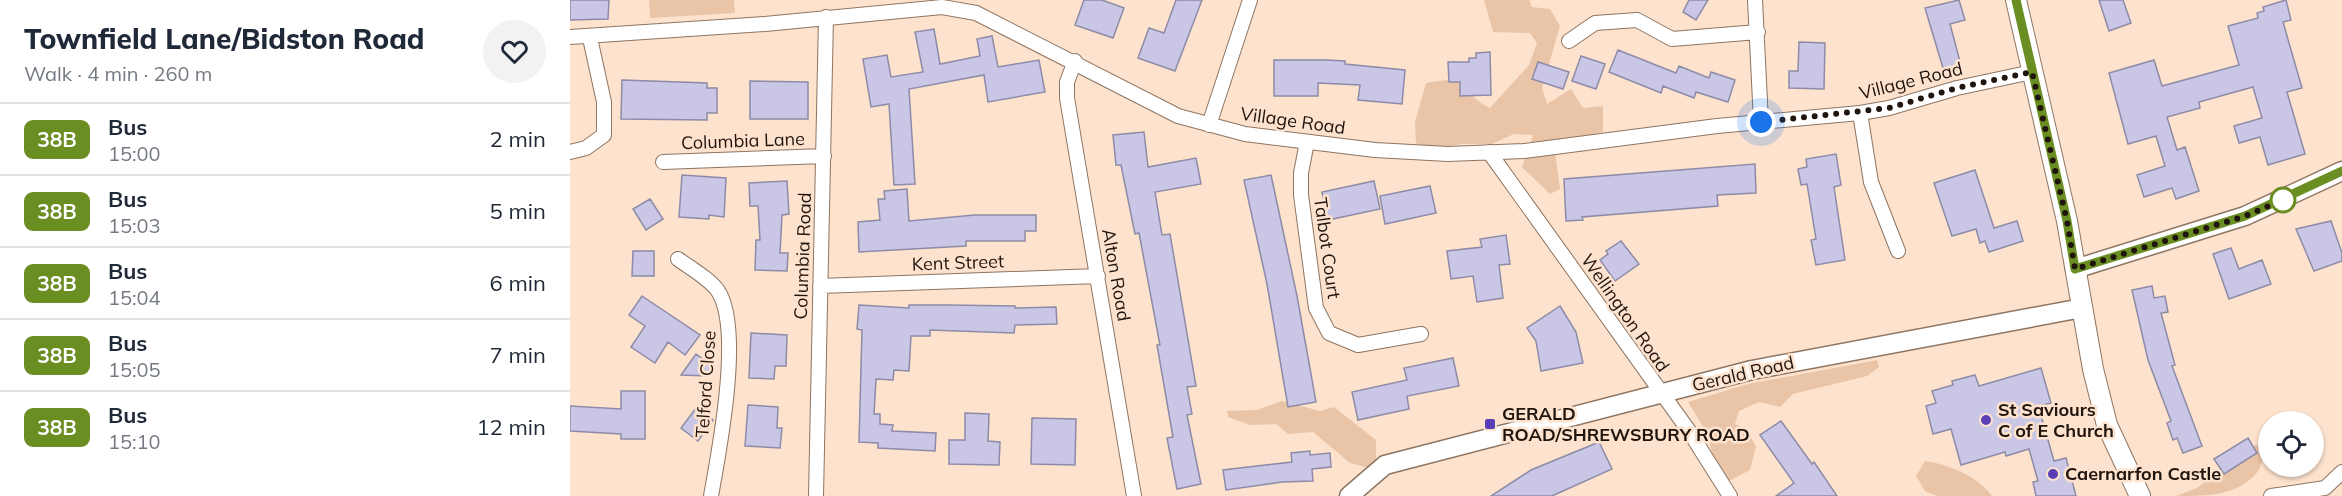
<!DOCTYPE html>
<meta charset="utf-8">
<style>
body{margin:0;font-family:Mulish,sans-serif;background:#f2f2f3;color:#1f2937;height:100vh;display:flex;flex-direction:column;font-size:22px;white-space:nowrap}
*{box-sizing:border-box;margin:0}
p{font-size:20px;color:#747a83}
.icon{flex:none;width:33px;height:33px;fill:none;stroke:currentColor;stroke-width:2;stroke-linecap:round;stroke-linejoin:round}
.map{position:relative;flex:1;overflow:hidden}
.panel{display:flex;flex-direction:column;background:#fff;width:570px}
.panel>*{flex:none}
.badge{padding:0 12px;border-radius:9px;font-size:21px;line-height:39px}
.tools{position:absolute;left:1688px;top:411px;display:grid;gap:12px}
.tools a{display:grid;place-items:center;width:66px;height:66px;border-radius:50%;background:#fff;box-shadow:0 2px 4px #0004;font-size:30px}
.you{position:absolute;width:30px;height:30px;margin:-15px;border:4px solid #fff;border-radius:50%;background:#1a73e8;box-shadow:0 0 0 9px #1a73e833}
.map>.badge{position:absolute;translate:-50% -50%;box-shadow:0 0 0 3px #fff}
.round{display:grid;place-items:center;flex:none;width:63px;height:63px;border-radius:32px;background:#f2f2f3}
.summary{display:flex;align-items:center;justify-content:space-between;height:102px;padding:0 24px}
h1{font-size:28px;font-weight:800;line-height:45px}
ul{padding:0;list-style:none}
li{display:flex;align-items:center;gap:18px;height:72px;padding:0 24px;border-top:2px solid #e0e1e3}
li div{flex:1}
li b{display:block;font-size:22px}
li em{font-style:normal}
li .badge{min-width:66px;font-weight:700;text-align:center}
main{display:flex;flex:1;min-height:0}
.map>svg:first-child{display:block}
</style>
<main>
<section class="panel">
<div class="summary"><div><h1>Townfield Lane/Bidston Road</h1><p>Walk · 4 min · 260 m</p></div><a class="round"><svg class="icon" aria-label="heart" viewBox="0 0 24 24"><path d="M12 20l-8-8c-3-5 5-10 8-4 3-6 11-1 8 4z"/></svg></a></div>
<ul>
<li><span class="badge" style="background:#6b8e23;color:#fff">38B</span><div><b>Bus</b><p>15:00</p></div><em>2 min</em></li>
<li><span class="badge" style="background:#6b8e23;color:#fff">38B</span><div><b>Bus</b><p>15:03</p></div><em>5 min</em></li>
<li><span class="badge" style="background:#6b8e23;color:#fff">38B</span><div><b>Bus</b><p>15:04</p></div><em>6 min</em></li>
<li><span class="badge" style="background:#6b8e23;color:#fff">38B</span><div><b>Bus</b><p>15:05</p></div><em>7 min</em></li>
<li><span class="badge" style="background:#6b8e23;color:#fff">38B</span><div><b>Bus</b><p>15:10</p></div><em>12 min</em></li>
</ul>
</section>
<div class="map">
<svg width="1772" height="496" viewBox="0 0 1772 496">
<rect width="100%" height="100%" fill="#fde2cd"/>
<path fill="#eac4a7" d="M79 0H164L165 13 80 18Z
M914 0H959L962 7 980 9 990 26 972 88 977 104 1001 89 1013 108 1033 106V132L1010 138 985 153 990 189 980 194 952 167 963 135 944 134 922 144H891L861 150 846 143 845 122 856 83C909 73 883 90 920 108L959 65 967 43 960 33 923 32Z
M1307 360 1309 367 1297 376 1223 394 1210 407 1189 402 1169 411 1165 424 1174 428 1186 446 1180 470 1159 481 1144 461 1137 433 1118 402 1178 384Z
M712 401 750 411 764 407 806 440V459L800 468 780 463 743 432 718 434 706 424 680 425 658 417 657 411 687 410Z
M1688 444C1694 456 1694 464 1685 475 1664 496 1638 496 1606 496L1627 488 1636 481H1650L1652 464Z
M1355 461C1378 464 1409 477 1422 496H1367L1355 491 1346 476Z"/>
<path fill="#c9c7e5" stroke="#8d8ba7" stroke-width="1.5" d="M0 0H39L38 19 0 20Z
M514 0H532L554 8 543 38 505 25Z
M606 0H632L605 71 568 58 579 28 594 33Z
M1119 0H1138L1126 20 1113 12Z
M1389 0 1395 20 1380 24 1393 73 1376 78 1355 8Z
M1529 0H1553L1561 23 1539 31Z
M1716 0 1721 20 1713 22 1732 88 1717 92 1735 154 1698 165 1690 137 1669 143 1664 126 1692 118 1683 87 1629 102 1630 108 1597 117 1607 150 1615 147 1629 191 1606 199 1602 188 1574 197 1567 175 1595 166 1586 136 1558 144 1539 73 1584 60 1592 86 1669 65 1658 26 1688 18 1687 13 1694 11 1693 7Z
M364 29 370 64 410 56 407 39 422 36 428 67 469 60 475 92 418 102 414 75 339 89 345 184 324 185 319 104 301 107 293 59 317 55 321 77 353 72 345 32Z
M1229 42 1255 43 1254 89 1219 88V71H1228Z
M1048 50 1106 73 1109 66 1139 78 1141 72 1165 80 1158 102 1126 92 1124 98 1093 86 1091 93 1039 72Z
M920 52 921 95 890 96V82H879L878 62H899V58H906V53Z
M1011 56 1035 64 1026 89 1002 81Z
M704 60H757L775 61V64L835 70 832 104 788 100 790 85 748 83V96H704Z
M968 62 999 72 993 89 962 79Z
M52 80 137 83V88H147V113H137V120L51 119Z
M180 81 238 82V119H180Z
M574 132 578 167 626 158 631 184 585 192 592 235 600 234 626 386 617 387 622 414 617 415 631 484 607 489 597 438 603 437 587 345H590L569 233 565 234 551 165H546L543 135Z
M1266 154 1271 185 1264 187 1275 260 1246 265 1241 240 1246 239 1237 184 1231 185 1228 169 1237 167 1236 159Z
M1185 164 1186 193 1147 195 1148 206 1012 217 1013 220 996 221 994 179Z
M1405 170 1424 228 1447 221 1453 241 1419 252 1415 241 1410 243 1406 229 1382 236 1364 183Z
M112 175 156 178 154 217 139 215V219L109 217Z
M701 175 727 296 746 402 718 407 697 284 674 180Z
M217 181 219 214 212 215 210 253H218L217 271 185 270 186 240H190L188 206H180L179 183Z
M804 181 810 209 758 220 752 192Z
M860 186 866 213 815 224 810 196Z
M337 189 339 221 405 215H466V231H455V241H396V246L289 252 288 222 310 220 308 199H315L314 191Z
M80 199 93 219 76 230 63 209Z
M1761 221 1772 253V261L1744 271 1726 229Z
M936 235 940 264 929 265 933 298 907 302 903 276 881 279 877 251 912 247 910 239Z
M1051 241 1069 264 1045 281 1030 260 1038 254 1036 251Z
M1661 248 1669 269 1692 260 1701 284 1659 299 1643 254Z
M63 251H84V276H62Z
M1582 286 1584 298 1595 296 1598 312 1591 313 1605 365 1602 366 1632 446 1613 453 1607 438 1603 440 1597 423 1601 421 1578 360 1562 290Z
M72 296 130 335 115 355 98 342 85 363 61 347 75 326 59 315Z
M289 305 339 308V305H379L445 306V308L486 307 487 324 445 325 444 333 360 330V336H341L339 371 324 370 323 380 306 379 304 414H310V424L323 425 322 431 366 433 365 451 308 448V443L289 442 292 330 287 329Z
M990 306 1006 332 1013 363 971 371 966 341 957 328Z
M181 333 217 335 216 366H205L204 379 179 378Z
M126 354 144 367 138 376 111 375Z
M883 358 889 386 837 396 839 409 788 420 782 392 837 380 834 368Z
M1471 368 1481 403 1473 405 1475 410 1470 412 1484 461 1496 458 1506 496H1466L1463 482 1468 481 1459 449 1436 456 1435 452 1391 465 1381 429 1363 434 1356 406 1366 403 1362 391 1383 385 1382 381 1405 375 1409 386Z
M51 391H75V439H51V434L0 431V406L51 409Z
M178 405 208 407 207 428H212L210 448 175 446Z
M126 408 143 420 128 441 111 428Z
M395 413 419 414 418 441 430 442 429 465 379 464V440H395Z
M462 418 506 419 505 465 461 464Z
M1211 421 1242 464 1244 462 1267 496H1206L1224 483 1190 435Z
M1678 438 1687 453 1654 474 1644 459Z
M1029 442 1042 469 982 496H921L961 470Z
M740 451V455L760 453 761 467 742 469 743 481 712 482 656 490 653 470 722 462 721 453Z"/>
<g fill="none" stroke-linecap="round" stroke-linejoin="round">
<defs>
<path id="minor" d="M1185 0 1191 122
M0 37 195 24 372 7 406 13 608 116 675 134 805 150 878 154 954 151 1147 126 1290 113 1319 108 1387 88 1462 72
M999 41 1025 23 1067 20 1102 39 1188 32
M505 61 497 82V98L564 496
M1290 113 1301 182 1328 251
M639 125 680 0
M737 142 731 173V195L746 308 759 333 788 345 851 334
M0 152 16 148 34 135V102L20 38
M919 152 1119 431 1160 496
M93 162 254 156
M108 259C120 268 140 279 148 291 173 329 149 451 141 496
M250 286 528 276
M246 496 256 17
M1701 496 1755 488 1772 472"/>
<path id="tertiary" d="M1505 269 1675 216 1772 171
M779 496 815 465 1182 370 1512 308"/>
<path id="secondary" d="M1446 0 1497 221 1523 369 1537 425 1570 496"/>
</defs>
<use href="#minor" stroke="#8d7562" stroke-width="16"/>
<use href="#tertiary" stroke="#8d7562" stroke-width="21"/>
<use href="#secondary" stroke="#8d7562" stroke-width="22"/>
<use href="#minor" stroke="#fff" stroke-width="14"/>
<use href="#tertiary" stroke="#fff" stroke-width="18"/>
<use href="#secondary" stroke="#fff" stroke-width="20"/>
</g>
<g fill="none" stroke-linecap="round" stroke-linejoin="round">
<defs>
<path id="line" d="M1446 0 1497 221 1505 269 1675 216 1772 171"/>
</defs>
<use href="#line" stroke="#fff" stroke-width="14"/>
<use href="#line" stroke="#6b8e23" stroke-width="9"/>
<path stroke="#1f150e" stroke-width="6" stroke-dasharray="0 10.8" d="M1191 122 1319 108 1387 88 1462 72 1497 221 1505 269 1675 216 1713 200"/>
</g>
<circle fill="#fff" stroke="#6b8e23" stroke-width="3" cx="1713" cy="200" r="12"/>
<g fill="#593eb6" stroke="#fde2cd" stroke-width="2">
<circle cx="1416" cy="420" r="6"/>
<rect x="914" y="418" width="12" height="12" rx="3"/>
<circle cx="1483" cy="474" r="6"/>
</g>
<g text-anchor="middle" stroke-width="5" stroke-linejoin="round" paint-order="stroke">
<g font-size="18" fill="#1f150e" stroke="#fde2cd">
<text transform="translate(1341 81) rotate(-14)" y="6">Village Road</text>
<text transform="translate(723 121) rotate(8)" y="6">Village Road</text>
<text transform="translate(173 141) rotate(-2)" y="6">Columbia Lane</text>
<text transform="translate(757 248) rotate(82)" y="6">Talbot Court</text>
<text transform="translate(233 256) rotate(-88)" y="6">Columbia Road</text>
<text transform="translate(388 263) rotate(-2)" y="6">Kent Street</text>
<text transform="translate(546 275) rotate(80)" y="6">Alton Road</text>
<text transform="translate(1055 313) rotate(55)" y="6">Wellington Road</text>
<text transform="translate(1173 374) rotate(-13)" y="6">Gerald Road</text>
<text transform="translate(136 384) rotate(-86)" y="6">Telford Close</text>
</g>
<g font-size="18" font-weight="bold" fill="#1f150e" stroke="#fde2cd" text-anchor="start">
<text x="1428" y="416">St Saviours<tspan x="1428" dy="21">C of E Church</tspan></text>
<text x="932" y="420">GERALD<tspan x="932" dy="21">ROAD/SHREWSBURY ROAD</tspan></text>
<text x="1495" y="480">Caernarfon Castle</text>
</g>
</g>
</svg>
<div class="tools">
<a><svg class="icon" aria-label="locate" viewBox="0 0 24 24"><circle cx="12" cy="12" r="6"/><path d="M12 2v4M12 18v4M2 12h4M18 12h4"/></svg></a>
</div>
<div class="you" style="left:1191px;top:122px"></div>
</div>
</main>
